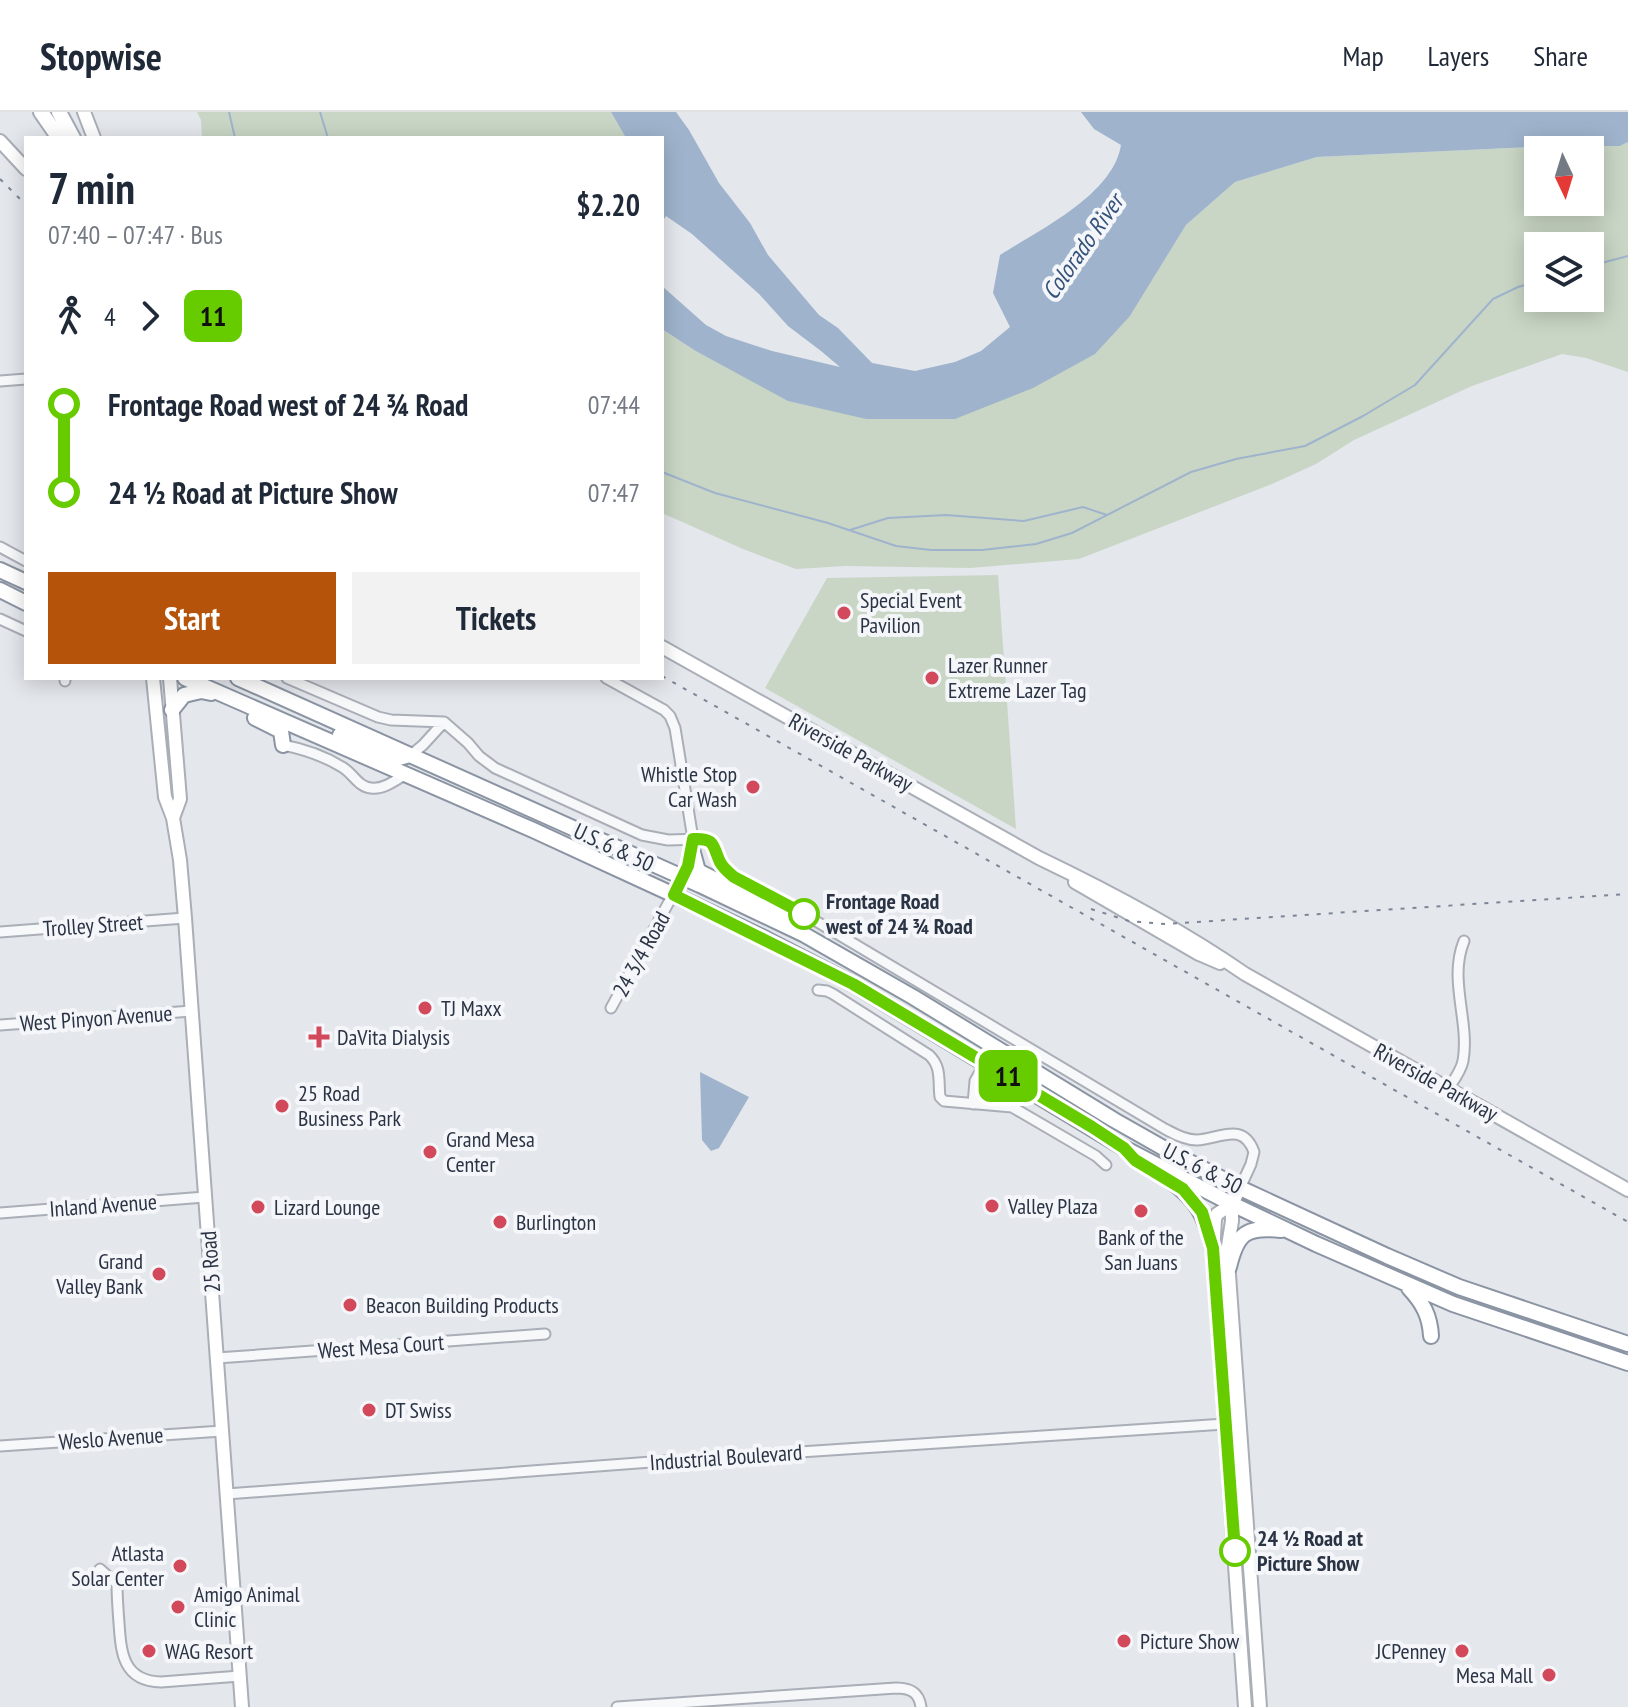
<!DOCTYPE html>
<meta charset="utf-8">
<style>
body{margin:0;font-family:"PT Sans Narrow",sans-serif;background:#f2f2f3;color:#1f2937;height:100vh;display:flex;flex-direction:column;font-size:30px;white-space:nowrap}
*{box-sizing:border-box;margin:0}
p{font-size:26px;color:#747a83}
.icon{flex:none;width:44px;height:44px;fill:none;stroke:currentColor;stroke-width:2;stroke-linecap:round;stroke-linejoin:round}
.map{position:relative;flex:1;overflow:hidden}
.drawer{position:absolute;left:24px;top:24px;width:640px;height:544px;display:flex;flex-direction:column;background:#fff;border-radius:0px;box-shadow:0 4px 20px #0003}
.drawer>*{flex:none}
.badge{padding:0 16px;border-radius:12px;font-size:28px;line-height:52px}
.needle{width:52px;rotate:176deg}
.controls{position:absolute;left:1524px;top:24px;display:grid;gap:16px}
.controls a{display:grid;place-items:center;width:80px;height:80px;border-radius:0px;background:#fff;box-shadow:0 4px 20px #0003;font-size:40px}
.map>.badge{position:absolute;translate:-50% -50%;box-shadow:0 0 0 4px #fff}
.legs{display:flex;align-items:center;gap:12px;height:88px;padding:0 24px;font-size:26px}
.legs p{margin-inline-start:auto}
.summary{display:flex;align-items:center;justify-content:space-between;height:136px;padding:0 24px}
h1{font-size:44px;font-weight:800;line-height:60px}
.primary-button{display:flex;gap:16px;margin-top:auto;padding:16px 24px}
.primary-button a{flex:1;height:92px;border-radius:0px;background:#b45309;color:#fff;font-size:32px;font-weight:800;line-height:92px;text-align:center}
.primary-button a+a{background:#f2f2f3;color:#1f2937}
ul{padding:0 24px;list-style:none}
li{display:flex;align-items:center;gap:28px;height:88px;font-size:30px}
li i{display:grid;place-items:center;width:12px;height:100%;margin:0 10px;background:currentColor}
li i::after{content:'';width:20px;height:20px;margin:-10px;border:6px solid;border-radius:50%;background:#fff}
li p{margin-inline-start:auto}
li:first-child i{background:linear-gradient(#0000 50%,currentColor 0)}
li:last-child i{background:linear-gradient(currentColor 50%,#0000 0)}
header{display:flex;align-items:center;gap:48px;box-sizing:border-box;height:112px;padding:0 40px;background:#fff;border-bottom:2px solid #e0e1e3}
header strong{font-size:38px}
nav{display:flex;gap:44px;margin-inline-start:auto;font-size:28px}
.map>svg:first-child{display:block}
</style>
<header>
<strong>Stopwise</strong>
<nav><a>Map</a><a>Layers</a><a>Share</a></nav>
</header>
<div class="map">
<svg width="1628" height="1595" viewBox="0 0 1628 1595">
<rect width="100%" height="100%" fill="#e4e7ec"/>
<path fill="#c9d6c5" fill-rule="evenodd" d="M197 0H611L626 26H202L201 8Z
M1628 30V260L1586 246 1562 242 1472 274 1354 328 1316 352 1272 372 1079 447 970 456 845 454 796 457 743 437 662 401V217L694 238 866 307 1130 204 1186 113 1235 70 1317 45 1551 34H1620ZM1538 38H1590V90H1538ZM1538 134H1590V186H1538Z
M998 463 1016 717 765 576 827 466Z"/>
<path fill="#9fb4cc" d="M611 0H676L689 18 719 71 750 111 768 143 819 203 838 216 872 251 915 259 955 250 981 239 1010 215 993 181 1000 143C1039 118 1113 83 1121 33L1094 17 1081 0H1628V30L1620 34H1551L1317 45 1235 70 1186 113 1130 204 1095 242 1033 276 955 307H866L788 289 694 238 662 217V174L706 213 726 224 772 239 840 255 821 239 788 214 759 182 692 122 666 104 662 110V26H626Z
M700 960 749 985 719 1036 711 1039 702 1028Z"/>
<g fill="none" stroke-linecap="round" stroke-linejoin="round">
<path stroke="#9fb4cc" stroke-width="2" d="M229 0 235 26
M320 0 328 26
M1590 154 1628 144
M662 360 715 381 828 411 896 434 931 438H982L1036 432 1072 421 1191 360 1236 347 1305 334 1363 304 1415 273 1493 187 1518 175 1538 169
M850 418 888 406 946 403 1024 409 1083 395 1107 403"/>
<defs>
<path id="minor" d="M0 269 26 267
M0 435 26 449
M0 507 26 519
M287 566 378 605 391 608 444 610 468 631 479 644 495 656 642 723 668 728 702 727 711 729 714 733 719 748 725 758 734 765 804 802 1165 1017C1175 1022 1185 1028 1197 1028 1219 1027 1243 1009 1254 1040L1251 1052 1240 1076
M606 566 664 598 670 604 675 616 693 727 691 744 682 766 611 896
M65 569V566
M283 633C304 637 324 644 342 655 353 661 358 675 371 676 383 678 396 668 406 662
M411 643 423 633 444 610
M0 820 185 806
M818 878 827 879 833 882 929 943C942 955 938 969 940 985L944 989 1012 995 1096 1044 1106 1053
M0 913 192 899
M1448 977C1454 968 1461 959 1463 949 1470 909 1448 868 1464 829
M973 992 975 969 985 951
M0 1101 205 1085
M217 1246 545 1222
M0 1334 222 1319
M227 1382 678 1348 1225 1312
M100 1457 117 1472C117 1485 118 1498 119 1511 121 1541 123 1569 161 1570L240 1564
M617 1595 896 1576C910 1576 919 1580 921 1595"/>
<path id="secondary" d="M84 0 94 26
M0 29 26 57
M662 535 1039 746C1110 780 1180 817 1245 862L1628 1078
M153 566 165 685 173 706 180 748 185 806 242 1595
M170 566 180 687 173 706
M1075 770 1199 842 1220 851
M1240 1076 1232 1092V1109L1228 1134V1149L1260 1595
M1232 1092 1217 1102 1215 1107 1213 1142 1245 1595"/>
<path id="primary" d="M41 0 59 26
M59 0 73 26"/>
<path id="trunk" d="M0 458 26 470
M0 478 26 491
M185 566 533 718 674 783 760 824 853 872 1124 1036 1232 1092 1316 1132 1453 1192 1628 1251
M238 566 700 773 803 822 913 885 1114 1008 1174 1042 1240 1076 1387 1144 1459 1175 1628 1232
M172 598 184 583 201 579 211 581
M255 606 281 619 283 633
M340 623 395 647 410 643
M692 737 698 759 792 806
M1169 1068C1197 1087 1205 1104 1213 1136
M1229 1155C1237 1122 1245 1114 1281 1118
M1409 1176C1423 1191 1430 1204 1431 1224"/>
</defs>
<use href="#minor" stroke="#a9aeb7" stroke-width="13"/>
<use href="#secondary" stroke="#a9aeb7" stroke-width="16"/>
<use href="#primary" stroke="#a3abb8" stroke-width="18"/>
<use href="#trunk" stroke="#8b94a3" stroke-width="18"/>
<use href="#minor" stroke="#f7f8fa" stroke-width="9"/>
<use href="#secondary" stroke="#fff" stroke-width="12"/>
<use href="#primary" stroke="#fff" stroke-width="14"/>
<use href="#trunk" stroke="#fff" stroke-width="14"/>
<path stroke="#7d8696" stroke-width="2" stroke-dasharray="4 8" stroke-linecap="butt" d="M0 67 26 93
M662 564 1628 1110
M1091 797 1129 809 1165 812 1628 782"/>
</g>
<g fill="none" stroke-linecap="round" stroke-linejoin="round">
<defs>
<path id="line-1" d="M804 802 734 765C728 760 723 756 720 750 712 733 716 726 693 727L688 754 674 783 853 872 1092 1015 1124 1036 1135 1048 1183 1077 1202 1100 1213 1136 1235 1439"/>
</defs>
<use href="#line-1" stroke="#fff" stroke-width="18"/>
<use href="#line-1" stroke="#6c0" stroke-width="12"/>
</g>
<g fill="#d1495b" stroke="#f4f6f9" stroke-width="3">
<circle cx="844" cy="501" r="8"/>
<circle cx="932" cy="566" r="8"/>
<circle cx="753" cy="675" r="8"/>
<circle cx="425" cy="896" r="8"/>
<path d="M315 913h8v8h8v8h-8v8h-8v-8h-8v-8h8z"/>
<circle cx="282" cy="994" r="8"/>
<circle cx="430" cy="1040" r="8"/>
<circle cx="992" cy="1094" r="8"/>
<circle cx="258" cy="1095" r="8"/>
<circle cx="1141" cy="1099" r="8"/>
<circle cx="500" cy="1110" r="8"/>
<circle cx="159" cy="1162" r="8"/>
<circle cx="350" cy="1193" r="8"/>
<circle cx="369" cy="1298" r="8"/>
<circle cx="180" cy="1454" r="8"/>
<circle cx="178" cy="1495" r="8"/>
<circle cx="1124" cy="1529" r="8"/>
<circle cx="149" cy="1539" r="8"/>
<circle cx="1462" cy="1539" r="8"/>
<circle cx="1549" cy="1563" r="8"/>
</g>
<g fill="#fff" stroke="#6c0" stroke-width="4">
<circle cx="804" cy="802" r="14"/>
<circle cx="1235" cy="1439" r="14"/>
</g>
<g text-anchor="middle" stroke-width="8" stroke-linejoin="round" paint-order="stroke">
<g font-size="22" fill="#2b3445" stroke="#f4f6f9" text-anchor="start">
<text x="860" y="496">Special Event<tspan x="860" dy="25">Pavilion</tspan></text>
<text x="948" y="561">Lazer Runner<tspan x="948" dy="25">Extreme Lazer Tag</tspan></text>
<text x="737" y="670" text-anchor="end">Whistle Stop<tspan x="737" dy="25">Car Wash</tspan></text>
<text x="441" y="904">TJ Maxx</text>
<text x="337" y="933">DaVita Dialysis</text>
<text x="298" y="989">25 Road<tspan x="298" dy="25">Business Park</tspan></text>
<text x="446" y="1035">Grand Mesa<tspan x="446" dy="25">Center</tspan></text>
<text x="1008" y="1102">Valley Plaza</text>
<text x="274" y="1103">Lizard Lounge</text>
<text x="516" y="1118">Burlington</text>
<text x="1141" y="1133" text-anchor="middle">Bank of the<tspan x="1141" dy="25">San Juans</tspan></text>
<text x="143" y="1157" text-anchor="end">Grand<tspan x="143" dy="25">Valley Bank</tspan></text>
<text x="366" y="1201">Beacon Building Products</text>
<text x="385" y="1306">DT Swiss</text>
<text x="164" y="1449" text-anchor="end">Atlasta<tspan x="164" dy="25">Solar Center</tspan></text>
<text x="194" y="1490">Amigo Animal<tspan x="194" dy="25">Clinic</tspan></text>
<text x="1140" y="1537">Picture Show</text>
<text x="165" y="1547">WAG Resort</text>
<text x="1446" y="1547" text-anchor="end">JCPenney</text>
<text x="1533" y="1571" text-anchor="end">Mesa Mall</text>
</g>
<g font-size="22" fill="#2b3445" stroke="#f4f6f9">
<text transform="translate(851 640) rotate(29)" y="8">Riverside Parkway</text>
<text transform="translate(614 735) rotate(25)" y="8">U.S. 6 &amp; 50</text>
<text transform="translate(93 813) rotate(-4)" y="8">Trolley Street</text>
<text transform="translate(641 842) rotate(-61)" y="8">24 3/4 Road</text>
<text transform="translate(96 906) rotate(-4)" y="8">West Pinyon Avenue</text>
<text transform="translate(1436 970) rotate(29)" y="8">Riverside Parkway</text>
<text transform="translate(1203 1056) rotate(27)" y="8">U.S. 6 &amp; 50</text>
<text transform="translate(103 1093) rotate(-4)" y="8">Inland Avenue</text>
<text transform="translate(210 1150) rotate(-94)" y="8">25 Road</text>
<text transform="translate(381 1234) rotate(-4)" y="8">West Mesa Court</text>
<text transform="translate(111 1326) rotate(-4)" y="8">Weslo Avenue</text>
<text transform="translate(726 1345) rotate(-4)" y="8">Industrial Boulevard</text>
</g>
<g font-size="22" font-weight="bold" fill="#2b3445" stroke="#f4f6f9" text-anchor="start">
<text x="826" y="797">Frontage Road<tspan x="826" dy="25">west of 24 ¾ Road</tspan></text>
<text x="1257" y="1434">24 ½ Road at<tspan x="1257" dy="25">Picture Show</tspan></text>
</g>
<g font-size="24" font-style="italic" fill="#34527a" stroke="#f4f6f9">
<text transform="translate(1083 135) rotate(-55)" y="8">Colorado River</text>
</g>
</g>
</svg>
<div class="controls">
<a><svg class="needle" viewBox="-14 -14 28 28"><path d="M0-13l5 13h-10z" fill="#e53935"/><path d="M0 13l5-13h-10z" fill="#747a83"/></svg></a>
<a><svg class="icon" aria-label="layers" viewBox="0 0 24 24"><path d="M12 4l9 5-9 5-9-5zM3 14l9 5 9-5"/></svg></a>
</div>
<b class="badge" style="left:1008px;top:964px;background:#6c0;color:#111">11</b>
<section class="drawer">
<div class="summary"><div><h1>7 min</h1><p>07:40 – 07:47 · Bus</p></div><b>$2.20</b></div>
<div class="legs"><svg class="icon" aria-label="walk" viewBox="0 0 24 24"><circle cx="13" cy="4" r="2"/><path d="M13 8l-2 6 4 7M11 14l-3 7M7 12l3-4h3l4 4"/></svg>4<svg class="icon" aria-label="forward" viewBox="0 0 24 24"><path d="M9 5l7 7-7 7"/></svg><b class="badge" style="background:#6c0;color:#111">11</b></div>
<ul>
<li><i style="color:#6c0"></i><b>Frontage Road west of 24 ¾ Road</b><p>07:44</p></li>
<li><i style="color:#6c0"></i><b>24 ½ Road at Picture Show</b><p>07:47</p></li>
</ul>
<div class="primary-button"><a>Start</a><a>Tickets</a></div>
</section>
</div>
